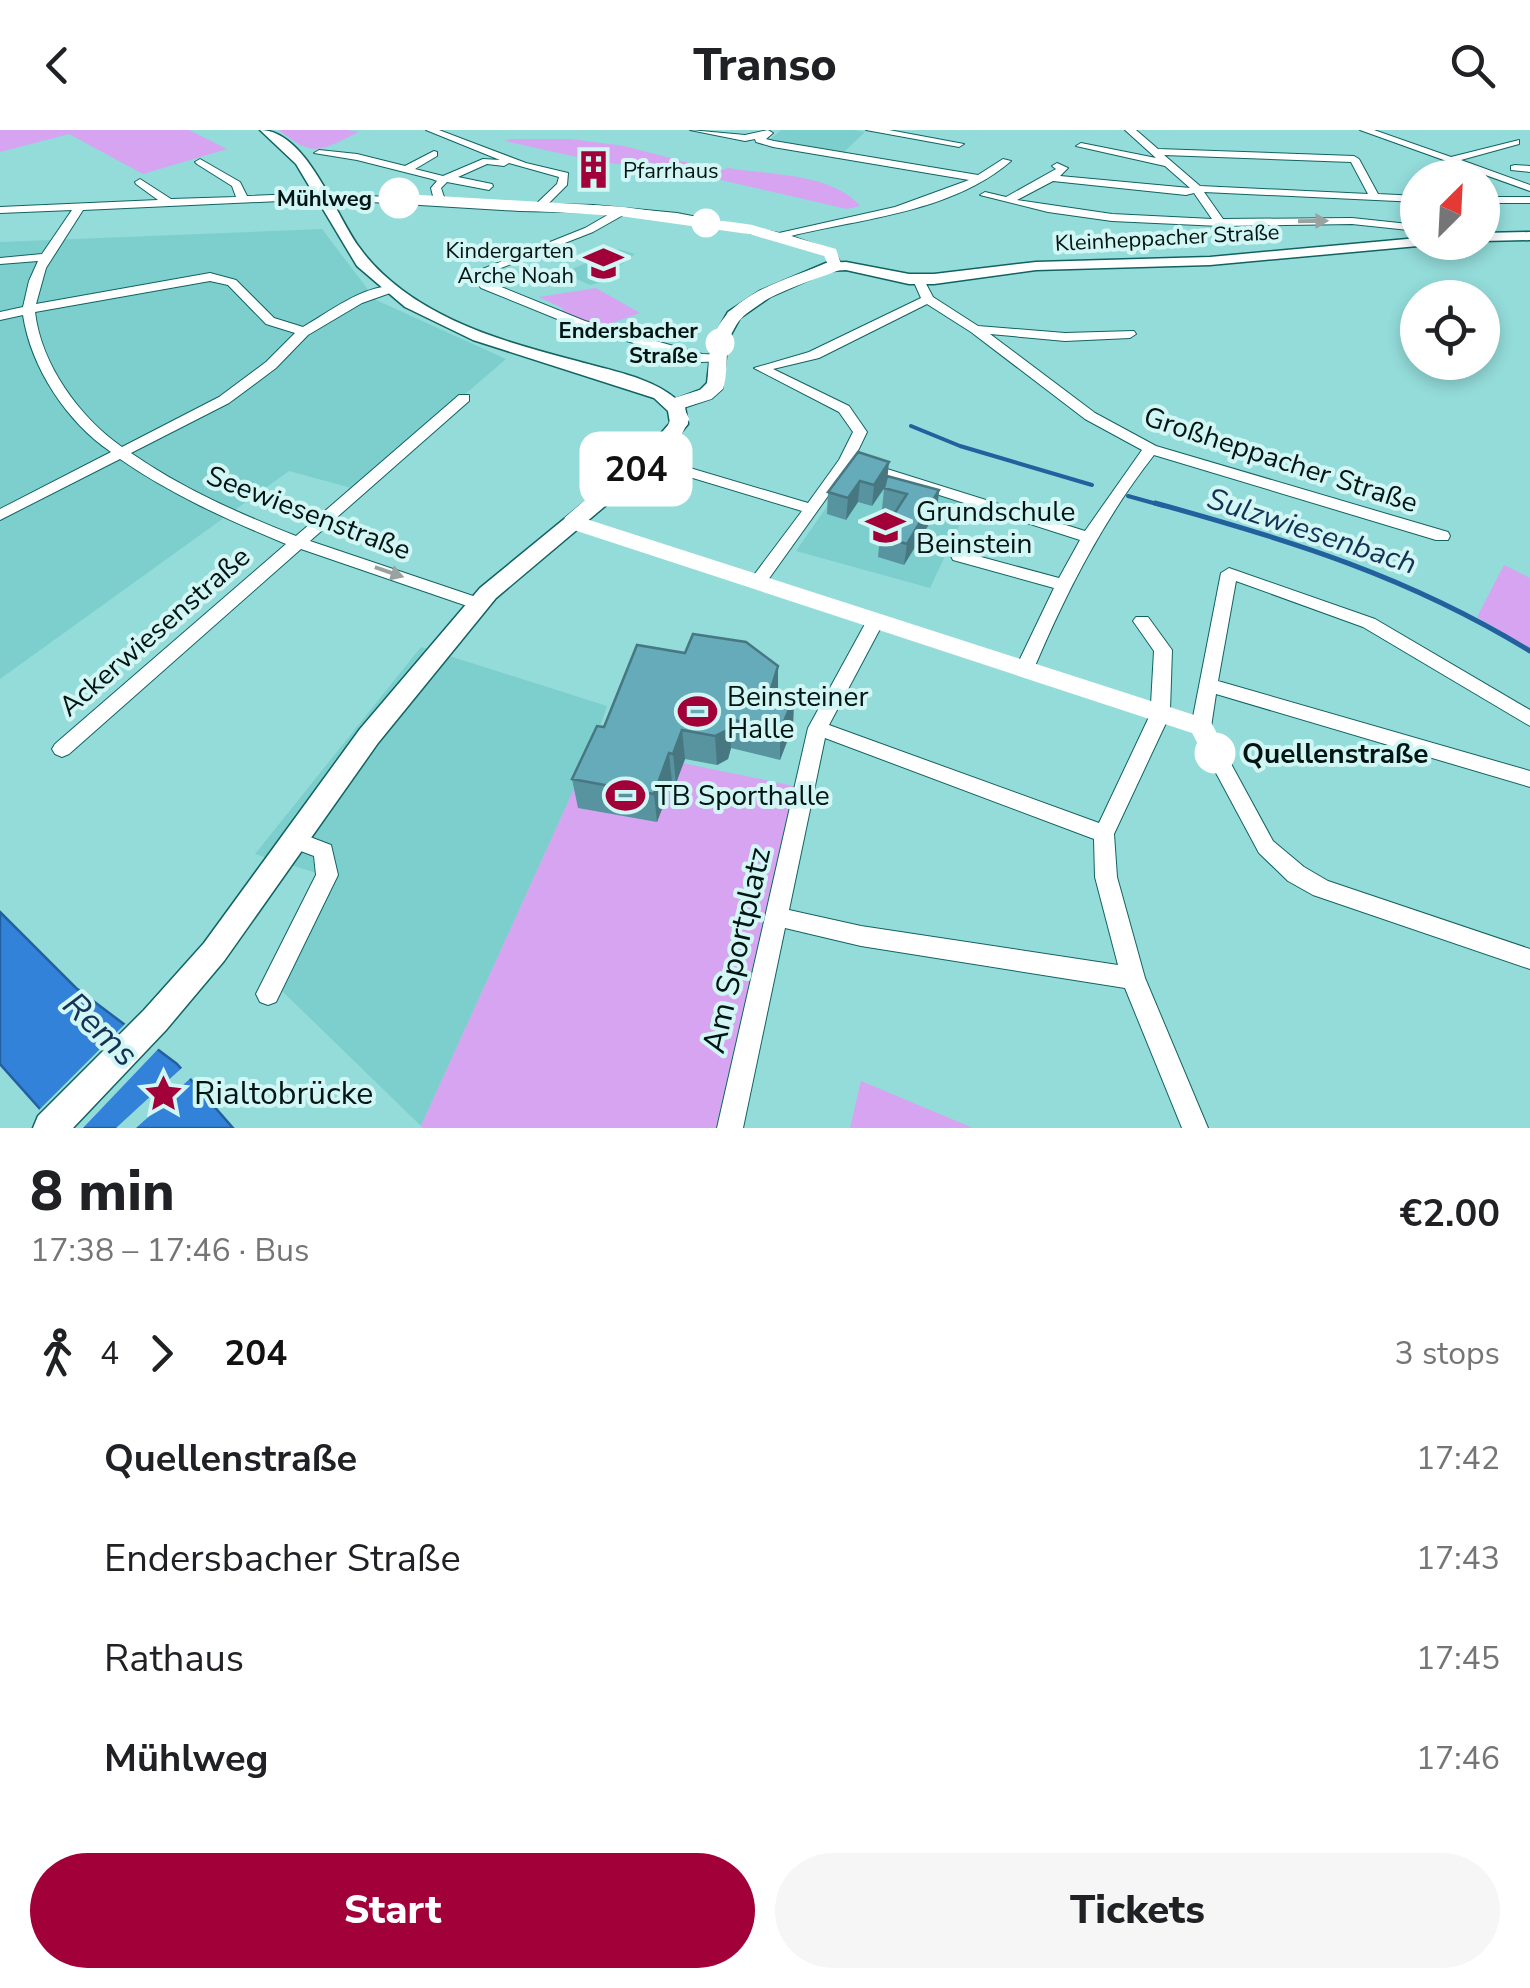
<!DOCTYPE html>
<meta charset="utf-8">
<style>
body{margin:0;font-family:"Nunito Sans",sans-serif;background:#f6f6f6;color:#202124;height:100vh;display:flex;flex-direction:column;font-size:38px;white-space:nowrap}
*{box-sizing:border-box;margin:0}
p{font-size:32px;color:#757577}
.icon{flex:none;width:55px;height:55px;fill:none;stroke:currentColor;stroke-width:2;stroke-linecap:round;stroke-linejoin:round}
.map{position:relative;height:998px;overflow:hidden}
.sheet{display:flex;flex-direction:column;background:#fff;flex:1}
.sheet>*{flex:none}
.badge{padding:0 20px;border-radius:15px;font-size:35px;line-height:65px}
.needle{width:65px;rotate:24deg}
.controls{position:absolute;left:1400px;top:30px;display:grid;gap:20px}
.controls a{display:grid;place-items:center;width:100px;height:100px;border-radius:50%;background:#fff;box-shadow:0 5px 15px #0003;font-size:50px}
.map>.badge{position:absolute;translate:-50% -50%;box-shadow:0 0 0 5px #fff}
.legs{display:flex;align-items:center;gap:15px;height:110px;padding:0 30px;font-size:32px}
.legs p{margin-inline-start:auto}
.head{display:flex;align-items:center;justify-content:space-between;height:170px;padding:0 30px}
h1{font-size:55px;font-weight:800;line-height:75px}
.action{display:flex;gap:20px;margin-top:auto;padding:20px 30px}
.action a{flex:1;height:115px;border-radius:60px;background:#a10138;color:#fff;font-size:40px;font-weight:800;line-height:115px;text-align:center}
.action a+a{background:#f6f6f6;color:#202124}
ul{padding:0 30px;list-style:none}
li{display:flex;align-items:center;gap:35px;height:100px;font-size:38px}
li i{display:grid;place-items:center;width:15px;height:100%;margin:0 12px;background:currentColor}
li i::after{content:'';width:25px;height:25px;margin:-12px;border:8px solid;border-radius:50%;background:#fff}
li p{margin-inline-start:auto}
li:first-child i{background:linear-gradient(#0000 50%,currentColor 0)}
li:last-child i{background:linear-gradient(currentColor 50%,#0000 0)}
header{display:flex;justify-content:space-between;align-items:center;height:130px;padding:0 30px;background:#fff;font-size:45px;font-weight:800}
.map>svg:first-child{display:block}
</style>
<header><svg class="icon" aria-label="back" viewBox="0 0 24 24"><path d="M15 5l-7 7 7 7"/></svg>Transo<svg class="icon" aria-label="search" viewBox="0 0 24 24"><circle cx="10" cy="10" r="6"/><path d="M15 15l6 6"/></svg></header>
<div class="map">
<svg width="1530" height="998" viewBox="0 0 1530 998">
<rect width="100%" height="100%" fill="#93dcda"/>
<path fill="#7dcfcd" d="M781 0H855L865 2 843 23 768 11Z
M322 99 376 170 506 229 355 359 289 341 0 549V112Z
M618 119 635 124 598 153 590 155 563 143Z
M855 336 970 373 930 458 796 421Z
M421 517 607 576 594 615 421 996 279 858 333 748 255 724Z"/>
<path fill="#d6a4f1" d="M0 0H189L227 19 143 44 69 4 0 22Z
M279 0H348L359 2C321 20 314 29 279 0Z
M510 9H571L624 16 720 41 728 38C769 45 832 43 860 76L847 79 695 44 595 31 505 11Z
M596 158 640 183 601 197 559 182 564 179 539 167Z
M1504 435 1530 448V518L1477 487Z
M594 615 794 656 716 998H423L421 996Z
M861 951 973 998H850Z"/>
<path fill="#3282d9" stroke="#23619e" stroke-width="2.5" d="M0 782 76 858 177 934 233 998H57L0 934Z"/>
<path fill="#93dcda" d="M128 891 161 916 83 998H50L36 983Z
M184 936 193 946 174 963V972H165L136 998H116L154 963V953L163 955Z"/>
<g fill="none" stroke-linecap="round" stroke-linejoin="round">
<path stroke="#23619e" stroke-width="4" d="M911 296 960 316 1092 355
M1128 366 1164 376"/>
<path stroke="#23619e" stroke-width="5" d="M1155 373C1290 410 1409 447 1530 521"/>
<defs>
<path id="minor" d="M426 0H439L526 33 568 43 567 55 548 74 593 75 677 83 779 103 895 77 969 50 773 17 756 12 755 9 745 11 690 0 745 5 768 0 773 3 766 9 774 11 978 45 1003 29 1011 31C952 82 864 88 791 106L834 121 842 135 836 138 832 137 825 125 794 114 720 96 625 84 593 102 483 145 489 152 585 191 702 224 724 225V231L701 232 577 197 481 158 470 144 585 98 611 83 520 81 322 69 83 80 46 138 36 174 210 143 236 150 274 188 303 197C329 182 362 156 393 156V162L362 173 308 205 276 238 229 273 131 323C183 359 238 383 296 406L459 265H469V271L310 411 485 470 488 474 479 480 473 478 301 419 69 624 62 627 55 624 52 619 55 614 286 414C228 390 172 365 120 329L0 390V379L111 322C67 292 31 238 23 185L0 190V182L23 177 29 151 38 131 0 134V128L42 124 72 80 0 83V77L158 70 136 54 135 52 140 49 171 69 236 67 232 56 197 34 195 32 200 29 240 52 247 66 322 63 434 70 431 58 437 51 432 49 357 30 314 23 319 20 357 24 405 36 434 21 437 22V26L415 39 443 46 483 29 500 30ZM509 33 559 47 557 54 536 74 445 70 441 58 447 52 489 60 493 56 492 54 458 47 487 34 504 36ZM210 151 228 155 266 194 295 203 266 232 219 267 122 317C79 287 41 234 35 182Z
M866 0H889L964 14 959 17Z
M1125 0H1136L1158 19 1354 26 1359 29 1378 64 1418 66V72L1204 62 1223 89 1352 88 1418 95V101L1352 94 1220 96 1112 91 1048 82 980 65 985 62 1006 67 1056 39 1052 36 1057 33 1068 38 1060 46 1190 58 1165 36 1076 16 1081 13 1156 28ZM1164 25 1351 32 1368 64 1200 56ZM1053 51 1186 65 1194 63 1212 89 1112 84 1017 70Z
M1360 0H1374L1451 27 1519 10V14L1461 30 1530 55V61Z
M1515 35 1530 36V42L1511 40V36Z
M1482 67H1530V73H1482Z
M915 148H923L933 167 978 196 1065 203 1134 201 1136 204 1130 208 1065 211 990 204 1095 283 1156 316 1448 402 1450 406 1448 410H1436L1154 325C1103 390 1067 461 1035 536L1151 574 1154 521 1133 491 1136 487H1148L1172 520 1170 580 1193 587 1221 443 1229 438 1375 489 1530 580V596L1363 497 1236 451 1218 551 1530 641V657L1216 564 1211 597 1273 711 1304 737 1328 751 1530 819V839L1313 765 1288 751 1259 723 1194 602 1166 593 1114 704 1117 747 1145 848 1208 998H1182L1125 858 861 816 785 798 743 998H717L808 598 865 494 566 395 564 392 572 387 578 389 754 445 802 381 643 333 641 330 648 326 653 327 808 373 839 330 853 302 839 282 754 238 809 222 921 168 913 150ZM927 174 971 202 1085 289 1142 320 1085 401 871 334H861L859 337 861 340 1080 410 1059 448 959 421 951 426 953 430 1054 458 1019 531 768 450 853 331 867 302 849 276 773 239 819 228ZM880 499 1149 587 1099 693 829 595ZM825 608 1094 709 1095 747 1118 835 861 796 789 780Z
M297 702 331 715 338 745 276 872 268 875 260 872 256 864 316 745 314 726 290 717 287 711 290 705Z"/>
<path id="tertiary" d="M260 0C306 0 335 84 359 117 371 134 385 147 402 160 453 198 516 215 577 231 608 240 651 247 676 269L700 260 707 253 712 210 728 182 760 161 826 133 846 132 909 144H934L1036 132 1210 127 1418 108V112H1425L1418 116 1210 135 1036 140 934 154H909L846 140 829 141 770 167 740 188 728 210 722 259 712 268 685 277 688 294 655 334 496 468 378 613 224 831 166 900 73 998H33L38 986 144 880 204 813 360 599 480 458 641 326 670 293 668 281 654 268 473 210 405 177 357 136 296 34Z
M1530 102V110L1482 111V103Z"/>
</defs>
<use href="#minor" stroke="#116362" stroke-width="2"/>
<use href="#tertiary" stroke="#116362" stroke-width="3"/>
<use href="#minor" fill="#fff" fill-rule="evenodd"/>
<use href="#tertiary" fill="#fff" fill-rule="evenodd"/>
</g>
<path fill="#5893a0" d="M858 322 888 346 939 360 937 381 904 435 878 427 880 406 895 383 882 379 884 359 872 376 858 372 846 390 827 384 828 362Z
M685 523 778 536V563L794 567 793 596 780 630 731 618 728 629 717 635 685 629 676 653 672 652 657 692 578 678 572 649 604 597Z"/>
<path fill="#477882" d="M889 332 887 353 872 376 874 355Z
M860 351 858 372 846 390 848 368Z
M939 360 937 381 904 435 907 414Z
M778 536V565L770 562Z
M794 567 793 596 780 630V601Z
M730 589 731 618 728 629 717 635 715 606Z
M682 600 685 629 676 653 673 624Z
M669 623 672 652 657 692 654 664Z"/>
<path fill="#66abba" stroke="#477882" stroke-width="2.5" d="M858 322 889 332 874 355 860 351 848 368 828 362Z
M887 346 939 360 907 414 880 406 907 364 884 358Z
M693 504 746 512 778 536 770 562 794 567 780 601 730 589 727 600 715 606 682 600 673 624 669 623 654 664 572 649 597 596 604 597 637 515 685 523Z"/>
<defs><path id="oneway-solid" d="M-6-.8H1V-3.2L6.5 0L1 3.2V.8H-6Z" transform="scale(2.5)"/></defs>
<g fill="#99a1a1">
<use href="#oneway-solid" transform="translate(1313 91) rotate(-1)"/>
<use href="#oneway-solid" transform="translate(389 442) rotate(19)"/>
</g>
<path fill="#fff" stroke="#fff" stroke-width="2.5" d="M399 65 622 78 751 96 835 120 841 138C805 153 737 168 727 212 724 227 727 244 722 258L711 268 682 277 688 289 679 307 585 390 1209 591 1226 623 1223 629H1207L1193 602 566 396V388L667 301 672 289 668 271 701 261 709 254C710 240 709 221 714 207 732 163 789 150 829 134L825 125 750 103 622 85 395 71Z"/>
<defs>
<symbol id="building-bare" viewBox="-9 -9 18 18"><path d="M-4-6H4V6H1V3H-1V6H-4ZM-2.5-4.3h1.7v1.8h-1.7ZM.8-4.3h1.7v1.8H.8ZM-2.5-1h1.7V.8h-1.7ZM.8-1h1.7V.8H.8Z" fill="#a10138" stroke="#d2f6f4" stroke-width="2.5" paint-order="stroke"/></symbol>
<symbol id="school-bare" viewBox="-9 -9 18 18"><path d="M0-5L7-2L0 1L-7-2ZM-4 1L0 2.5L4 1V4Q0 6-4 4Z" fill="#a10138" stroke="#d2f6f4" stroke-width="2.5" paint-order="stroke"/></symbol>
<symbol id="stadium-bare" viewBox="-9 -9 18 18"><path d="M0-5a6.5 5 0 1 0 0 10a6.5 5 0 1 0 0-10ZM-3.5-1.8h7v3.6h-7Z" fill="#a10138" stroke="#d2f6f4" stroke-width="2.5" paint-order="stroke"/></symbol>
<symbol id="sight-bare" viewBox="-9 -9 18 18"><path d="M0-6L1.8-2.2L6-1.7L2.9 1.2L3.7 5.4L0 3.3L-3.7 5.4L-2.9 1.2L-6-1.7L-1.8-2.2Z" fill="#a10138" stroke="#d2f6f4" stroke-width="2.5" paint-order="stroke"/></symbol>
</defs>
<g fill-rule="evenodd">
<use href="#building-bare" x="566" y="12" width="55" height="55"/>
<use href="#school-bare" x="576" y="106" width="55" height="55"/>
<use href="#school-bare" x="858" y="370" width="55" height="55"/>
<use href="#stadium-bare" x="670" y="554" width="55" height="55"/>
<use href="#stadium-bare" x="598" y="638" width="55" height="55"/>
<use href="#sight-bare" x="136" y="936" width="55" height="55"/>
</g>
<g fill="#fff" stroke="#fff" stroke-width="5">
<circle cx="399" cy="68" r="18"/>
<circle cx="706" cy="93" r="12"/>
<circle cx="720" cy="213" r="12"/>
<circle cx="1215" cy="623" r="18"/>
</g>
<g text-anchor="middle" stroke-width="8" stroke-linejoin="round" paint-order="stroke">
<g font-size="22" fill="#011515" stroke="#d2f6f4" text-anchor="start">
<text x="623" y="48">Pfarrhaus</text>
<text x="574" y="128" text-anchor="end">Kindergarten<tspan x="574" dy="25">Arche Noah</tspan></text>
</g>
<g font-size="22" font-weight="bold" fill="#011515" stroke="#d2f6f4" text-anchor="end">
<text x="372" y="76">Mühlweg</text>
<text x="698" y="208">Endersbacher<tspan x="698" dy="25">Straße</tspan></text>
</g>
<g font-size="22" fill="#011515" stroke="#d2f6f4">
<text transform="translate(1167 107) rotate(-3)" y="8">Kleinheppacher Straße</text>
</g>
<g font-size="28" fill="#011515" stroke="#d2f6f4">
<text transform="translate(1281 329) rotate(18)" y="10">Großheppacher Straße</text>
<text transform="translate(309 382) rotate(21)" y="10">Seewiesenstraße</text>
<text transform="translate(154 501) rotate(-41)" y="10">Ackerwiesenstraße</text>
</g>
<g font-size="28" fill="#011515" stroke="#d2f6f4" text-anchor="start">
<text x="916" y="391">Grundschule<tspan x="916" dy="32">Beinstein</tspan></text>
<text x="727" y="576">Beinsteiner<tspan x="727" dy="32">Halle</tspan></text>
<text x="655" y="675">TB Sporthalle</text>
</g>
<g font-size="28" font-weight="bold" fill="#011515" stroke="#d2f6f4" text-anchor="start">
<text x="1242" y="633">Quellenstraße</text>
</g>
<g font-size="30" font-style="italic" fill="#133255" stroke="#d2f6f4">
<text transform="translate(1312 401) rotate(18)" y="10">Sulzwiesenbach</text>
</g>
<g font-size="32" fill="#011515" stroke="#d2f6f4">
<text transform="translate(736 820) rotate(-77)" y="11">Am Sportplatz</text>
</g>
<g font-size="32" fill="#011515" stroke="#d2f6f4" text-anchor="start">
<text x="194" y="974">Rialtobrücke</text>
</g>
<g font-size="35" font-style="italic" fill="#133255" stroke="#d2f6f4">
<text transform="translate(101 899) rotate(44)" y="12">Rems</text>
</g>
</g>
</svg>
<div class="controls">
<a><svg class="needle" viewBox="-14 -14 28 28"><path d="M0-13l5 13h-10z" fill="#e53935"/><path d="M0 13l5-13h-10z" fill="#757577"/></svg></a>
<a><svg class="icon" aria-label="locate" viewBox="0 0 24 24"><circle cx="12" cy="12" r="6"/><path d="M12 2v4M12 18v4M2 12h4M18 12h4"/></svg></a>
</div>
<b class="badge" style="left:636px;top:339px;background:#fff;color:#111">204</b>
</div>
<section class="sheet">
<div class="head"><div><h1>8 min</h1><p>17:38 – 17:46 · Bus</p></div><b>€2.00</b></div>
<div class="legs"><svg class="icon" aria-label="walk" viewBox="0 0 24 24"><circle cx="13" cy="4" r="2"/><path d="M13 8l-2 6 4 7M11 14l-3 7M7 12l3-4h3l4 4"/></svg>4<svg class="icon" aria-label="forward" viewBox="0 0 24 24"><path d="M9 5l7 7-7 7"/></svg><b class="badge" style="background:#fff;color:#111">204</b><p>3 stops</p></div>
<ul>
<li><i style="color:#fff"></i><b>Quellenstraße</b><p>17:42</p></li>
<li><i style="color:#fff"></i><span>Endersbacher Straße</span><p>17:43</p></li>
<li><i style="color:#fff"></i><span>Rathaus</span><p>17:45</p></li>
<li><i style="color:#fff"></i><b>Mühlweg</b><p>17:46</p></li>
</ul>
<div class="action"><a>Start</a><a>Tickets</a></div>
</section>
